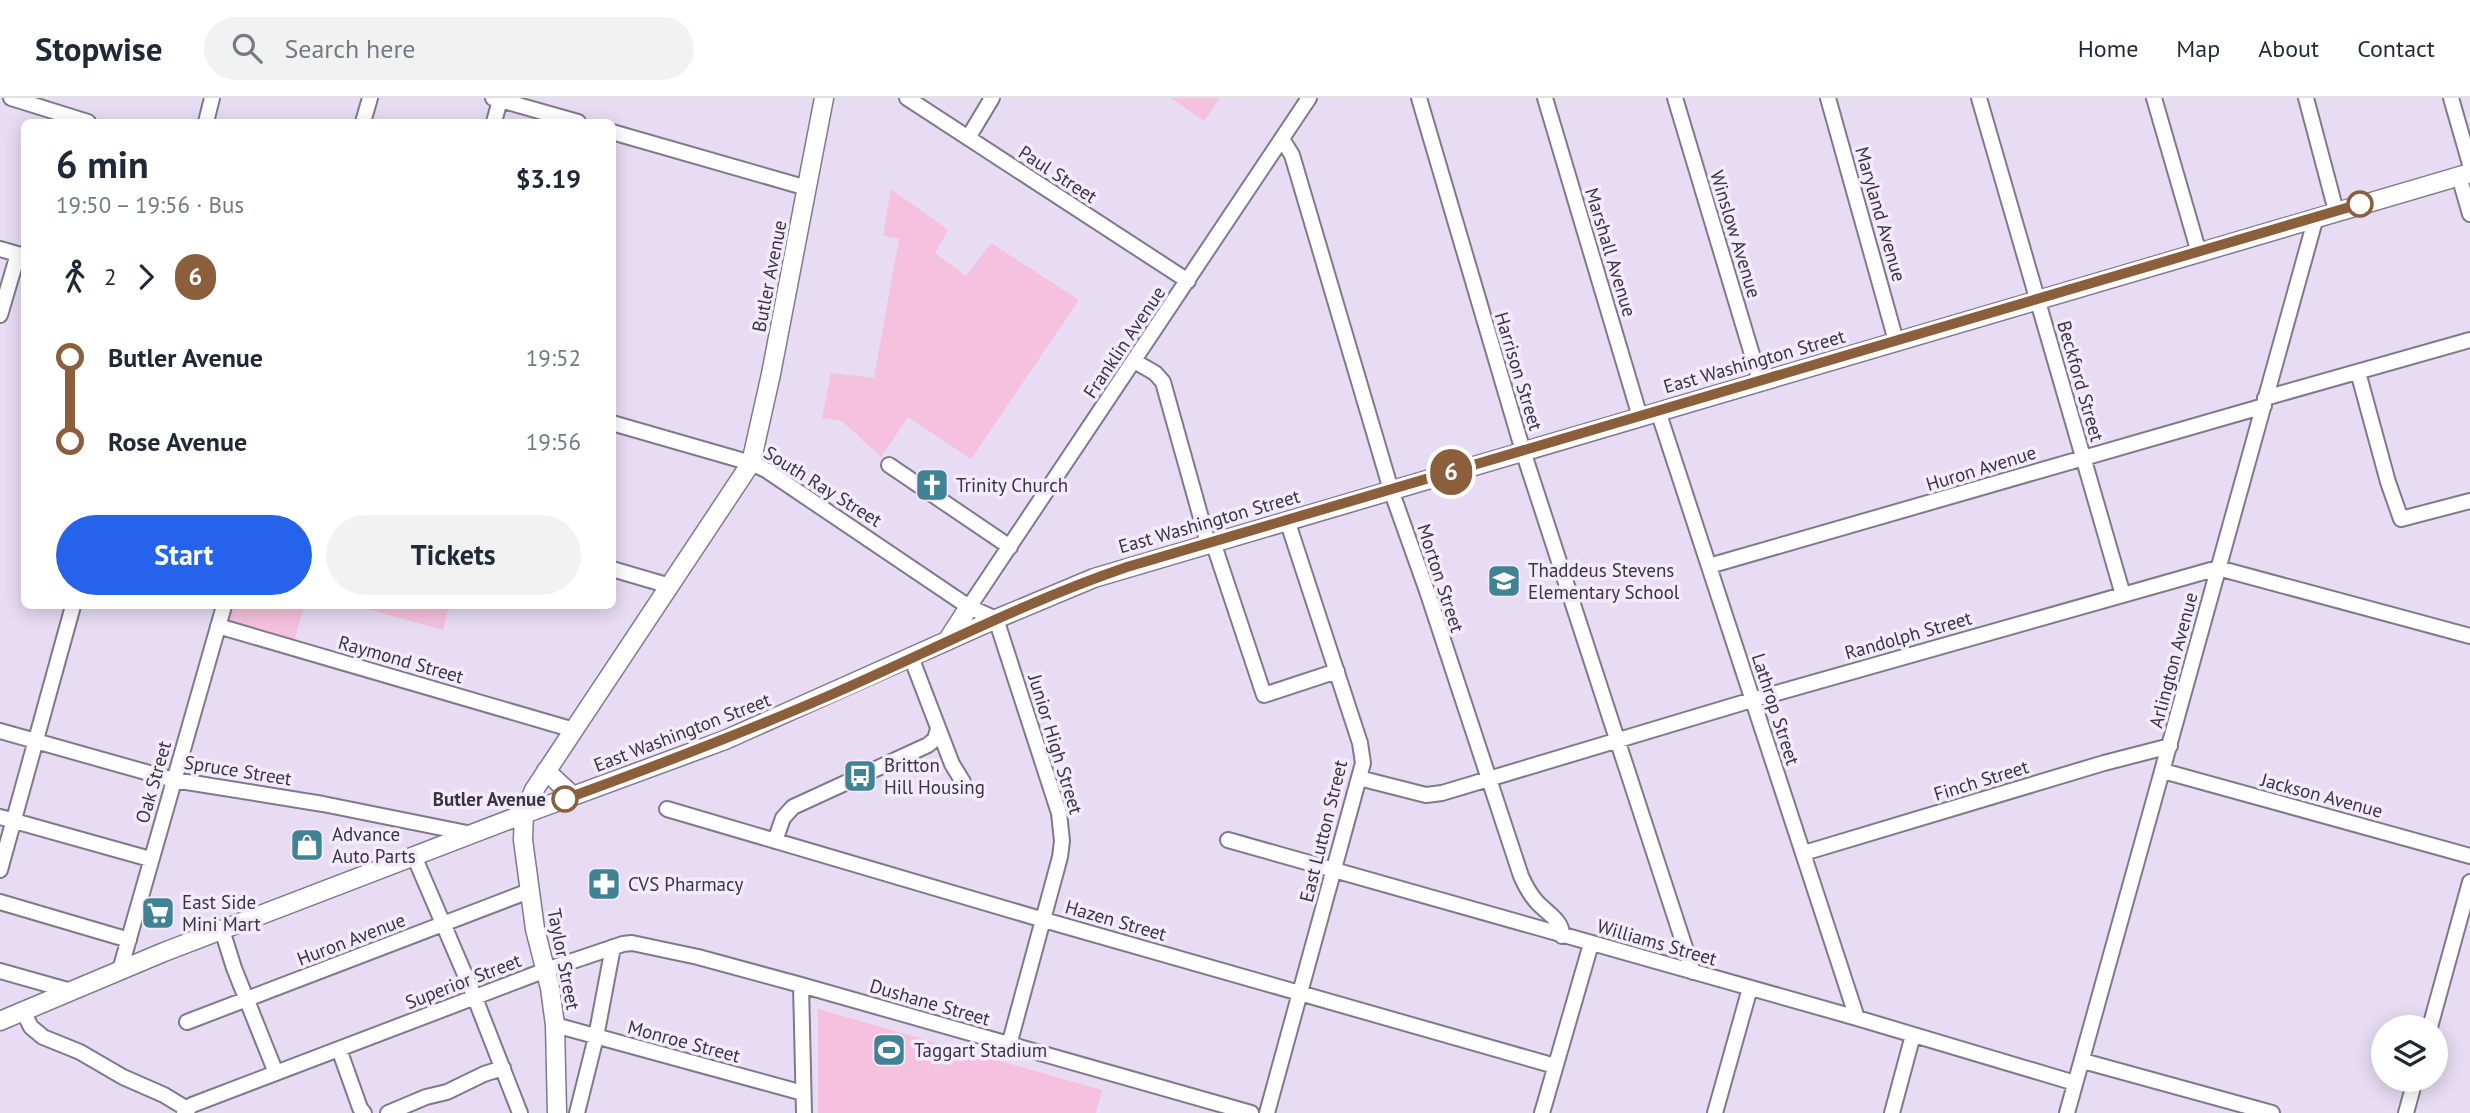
<!DOCTYPE html>
<meta charset="utf-8">
<style>
body{margin:0;font-family:"PT Sans",sans-serif;background:#f2f2f3;color:#1f2937;height:100vh;display:flex;flex-direction:column;font-size:26px;white-space:nowrap}
*{box-sizing:border-box;margin:0}
p{font-size:23px;color:#747a83}
.icon{flex:none;width:38px;height:38px;fill:none;stroke:currentColor;stroke-width:2;stroke-linecap:round;stroke-linejoin:round}
.map{position:relative;flex:1;overflow:hidden}
.drawer{position:absolute;left:21px;top:21px;width:595px;height:490px;display:flex;flex-direction:column;background:#fff;border-radius:10px;box-shadow:0 4px 18px #0003}
.drawer>*{flex:none}
.badge{padding:0 14px;border-radius:23px;font-size:24px;line-height:46px}
.controls{position:absolute;left:2371px;top:917px;display:grid;gap:14px}
.controls a{display:grid;place-items:center;width:77px;height:77px;border-radius:50%;background:#fff;box-shadow:0 4px 18px #0003;font-size:35px}
.map>.badge{position:absolute;translate:-50% -50%;box-shadow:0 0 0 4px #fff}
.legs{display:flex;align-items:center;gap:10px;height:77px;padding:0 35px;font-size:23px}
.legs p{margin-inline-start:auto}
.summary{display:flex;align-items:center;justify-content:space-between;height:119px;padding:0 35px}
h1{font-size:38px;font-weight:700;line-height:52px}
.button{display:flex;gap:14px;margin-top:auto;padding:14px 35px}
.button a{flex:1;height:80px;border-radius:42px;background:#2563eb;color:#fff;font-size:28px;font-weight:700;line-height:80px;text-align:center}
.button a+a{background:#f2f2f3;color:#1f2937}
ul{padding:0 35px;list-style:none}
li{display:flex;align-items:center;gap:24px;height:84px;font-size:26px}
li i{display:grid;place-items:center;width:10px;height:100%;margin:0 9px;background:currentColor}
li i::after{content:'';width:18px;height:18px;margin:-9px;border:5px solid;border-radius:50%;background:#fff}
li p{margin-inline-start:auto}
li:first-child i{background:linear-gradient(#0000 50%,currentColor 0)}
li:last-child i{background:linear-gradient(currentColor 50%,#0000 0)}
header{display:flex;align-items:center;gap:42px;box-sizing:border-box;height:98px;padding:0 35px;background:#fff;border-bottom:2px solid #e0e1e3}
header strong{font-size:33px}
nav{display:flex;gap:38px;margin-inline-start:auto;font-size:24px}
.search{width:490px;height:63px;background:#f2f2f3;display:flex;align-items:center;gap:18px;box-sizing:border-box;padding:0 24px;border-radius:38px;color:#747a83;font-size:26px}
.map>svg:first-child{display:block}
</style>
<header>
<strong>Stopwise</strong>
<div class="search"><svg class="icon" aria-label="search" viewBox="0 0 24 24"><circle cx="10" cy="10" r="6"/><path d="M15 15l6 6"/></svg>Search here</div>
<nav><a>Home</a><a>Map</a><a>About</a><a>Contact</a></nav>
</header>
<div class="map">
<svg width="2470" height="1015" viewBox="0 0 2470 1015">
<rect width="100%" height="100%" fill="#e7dcf3"/>
<path fill="#f5c1de" d="M1171 0H1220L1204 23Z
M891 91 948 132 935 155 966 178 991 145 1079 202 971 361 908 319 881 359 842 323 822 320 831 275 874 280 899 141 883 138Z
M224 508H304L292 550 218 528Z
M356 508H449L443 532Z
M818 911 1102 992 1096 1015H818Z"/>
<g fill="none" stroke-linecap="round" stroke-linejoin="round">
<defs>
<path id="minor" d="M11 0 88 24
M493 0 578 24
M907 0 1188 183
M1419 0 1523 353 1693 874
M1545 0 1640 319
M1675 0 1760 283
M1828 0 1896 243
M1979 0 2123 497
M2154 0 2199 155
M2306 0 2336 113
M2451 0 2470 66
M206 24 212 0
M363 24 370 0
M494 24 500 2
M612 34 807 90
M968 40 992 0
M1282 41 1292 57 1391 392 1427 493 1521 778C1525 787 1529 795 1536 803 1545 814 1563 822 1562 838
M2459 78 2470 116
M0 151 24 158
M0 217 18 156
M1134 263 1155 275 1163 284 1208 445
M2358 274 2388 384 2401 421 2470 403
M2265 300 2470 242
M1658 313 1857 920
M612 325 751 365 766 372 969 509 996 521 1059 715 1062 743 1060 759 1009 947
M889 367 1010 449
M1213 444 1264 597 1337 573
M1709 468 2264 308
M612 471 670 488
M969 509 1309 0
M218 528 574 632
M911 559 952 666 963 684
M0 633 174 682 323 706 472 736
M2163 673 2470 758
M1359 680 1426 697 1442 695 1752 602 2218 470 2470 538
M667 711 1044 822 1555 968
M0 719 150 761
M1228 742 1857 920 2075 985
M775 743 783 720 793 709 928 647 935 641 938 631
M1804 755 2104 665 2170 648
M414 758 475 900 520 1015
M0 772 73 508
M0 804 129 842
M222 832 234 870 276 975
M120 872 224 508
M0 873 71 893
M801 887 804 1015
M23 913 31 929 43 939 80 954 123 979 164 997 187 1011
M187 924 529 793
M555 927 803 995
M2430 929 2470 784
M339 951 360 1010 364 1015
M2083 963 2272 1015
M184 1015 192 1007 546 872 623 846 632 845 698 859 801 887 1251 1015
M388 1015 426 999 447 994 484 976 503 970
M577 1015 596 939 613 849
M1267 1015 1363 665 1360 645 1287 422
M1542 1015 1591 846
M1715 1015 1750 890
M1892 1015 1913 937
M2067 1015 2316 119
M2406 1015 2415 982"/>
<path id="major" d="M947 543 969 509
M546 673 573 698
M0 923 164 854 524 716 725 642 996 521 1094 480 2470 75
M557 1015 555 927 550 890 535 831 523 742 524 716 534 692 751 365 771 276 824 0"/>
</defs>
<use href="#minor" stroke="#82788c" stroke-width="18"/>
<use href="#major" stroke="#82788c" stroke-width="21"/>
<use href="#minor" stroke="#fff" stroke-width="14"/>
<use href="#major" stroke="#fff" stroke-width="18"/>
</g>
<g fill="none" stroke-linecap="round" stroke-linejoin="round">
<defs>
<path id="line-1" d="M565 701C653 669 741 636 828 598 927 555 1024 504 1127 469L2360 106"/>
</defs>
<use href="#line-1" stroke="#fff" stroke-width="16"/>
<use href="#line-1" stroke="#8b5e3c" stroke-width="10"/>
</g>
<defs>
<symbol id="church-square" viewBox="-11 -11 22 22"><rect x="-9" y="-9" width="18" height="18" rx="4" fill="#418395" stroke="#f3eafc"/><path d="M-1.2-6h2.4v3.5h3.3v2.4h-3.3V6h-2.4V-.1h-3.3v-2.4h3.3Z" fill="#fff"/></symbol>
<symbol id="school-square" viewBox="-11 -11 22 22"><rect x="-9" y="-9" width="18" height="18" rx="4" fill="#418395" stroke="#f3eafc"/><path d="M0-5L7-2L0 1L-7-2ZM-4 1L0 2.5L4 1V4Q0 6-4 4Z" fill="#fff"/></symbol>
<symbol id="bus-square" viewBox="-11 -11 22 22"><rect x="-9" y="-9" width="18" height="18" rx="4" fill="#418395" stroke="#f3eafc"/><path d="M-5-6H5V4H4V6H2V4H-2V6H-4V4H-5ZM-3.5-4V0h7V-4ZM-3.5 1.2v1.5H-2V1.2ZM2 1.2v1.5H3.5V1.2Z" fill="#fff"/></symbol>
<symbol id="shop-square" viewBox="-11 -11 22 22"><rect x="-9" y="-9" width="18" height="18" rx="4" fill="#418395" stroke="#f3eafc"/><path d="M-5-2.5h2.3a2.7 3.5 0 0 1 5.4 0H5L5.5 6h-11ZM-1.5-2.5h3a1.5 2.3 0 0 0-3 0Z" fill="#fff"/></symbol>
<symbol id="pharmacy-square" viewBox="-11 -11 22 22"><rect x="-9" y="-9" width="18" height="18" rx="4" fill="#418395" stroke="#f3eafc"/><path d="M-2-6h4v4h4v4h-4v4h-4v-4h-4v-4h4Z" fill="#fff"/></symbol>
<symbol id="supermarket-square" viewBox="-11 -11 22 22"><rect x="-9" y="-9" width="18" height="18" rx="4" fill="#418395" stroke="#f3eafc"/><path d="M-6-5.5h2.5l.6 2H6L4.5 2H-2.5L-4.4-4H-6ZM-1.5 3.2a1.3 1.3 0 1 0 .1 0ZM3 3.2a1.3 1.3 0 1 0 .1 0Z" fill="#fff"/></symbol>
<symbol id="stadium-square" viewBox="-11 -11 22 22"><rect x="-9" y="-9" width="18" height="18" rx="4" fill="#418395" stroke="#f3eafc"/><path d="M0-5a6.5 5 0 1 0 0 10a6.5 5 0 1 0 0-10ZM-3.5-1.8h7v3.6h-7Z" fill="#fff"/></symbol>
</defs>
<g fill-rule="evenodd">
<use href="#church-square" x="913" y="368" width="38" height="38"/>
<use href="#school-square" x="1485" y="464" width="38" height="38"/>
<use href="#bus-square" x="841" y="659" width="38" height="38"/>
<use href="#shop-square" x="288" y="728" width="38" height="38"/>
<use href="#pharmacy-square" x="585" y="767" width="38" height="38"/>
<use href="#supermarket-square" x="139" y="796" width="38" height="38"/>
<use href="#stadium-square" x="870" y="933" width="38" height="38"/>
</g>
<g fill="#fff" stroke="#8b5e3c" stroke-width="3.5">
<circle cx="2360" cy="106" r="12"/>
<circle cx="565" cy="701" r="12"/>
</g>
<g text-anchor="middle" stroke-width="7" stroke-linejoin="round" paint-order="stroke">
<g font-size="19" fill="#39353e" stroke="#f3eafc">
<text transform="translate(1058 76) rotate(33)" y="7">Paul Street</text>
<text transform="translate(1881 116) rotate(74)" y="7">Maryland Avenue</text>
<text transform="translate(1736 136) rotate(73)" y="7">Winslow Avenue</text>
<text transform="translate(1611 154) rotate(73)" y="7">Marshall Avenue</text>
<text transform="translate(769 178) rotate(-79)" y="7">Butler Avenue</text>
<text transform="translate(1124 244) rotate(-56)" y="7">Franklin Avenue</text>
<text transform="translate(1754 263) rotate(-16)" y="7">East Washington Street</text>
<text transform="translate(1519 273) rotate(73)" y="7">Harrison Street</text>
<text transform="translate(2081 283) rotate(74)" y="7">Beckford Street</text>
<text transform="translate(1981 370) rotate(-17)" y="7">Huron Avenue</text>
<text transform="translate(823 388) rotate(32)" y="7">South Ray Street</text>
<text transform="translate(1209 423) rotate(-16)" y="7">East Washington Street</text>
<text transform="translate(1441 480) rotate(72)" y="7">Morton Street</text>
<text transform="translate(1908 537) rotate(-16)" y="7">Randolph Street</text>
<text transform="translate(401 561) rotate(16)" y="7">Raymond Street</text>
<text transform="translate(2173 562) rotate(-75)" y="7">Arlington Avenue</text>
<text transform="translate(1776 611) rotate(72)" y="7">Lathrop Street</text>
<text transform="translate(682 634) rotate(-21)" y="7">East Washington Street</text>
<text transform="translate(1056 646) rotate(73)" y="7">Junior High Street</text>
<text transform="translate(238 672) rotate(9)" y="7">Spruce Street</text>
<text transform="translate(1981 682) rotate(-17)" y="7">Finch Street</text>
<text transform="translate(153 684) rotate(-74)" y="7">Oak Street</text>
<text transform="translate(2322 697) rotate(15)" y="7">Jackson Avenue</text>
<text transform="translate(1323 733) rotate(-76)" y="7">East Lutton Street</text>
<text transform="translate(1116 822) rotate(16)" y="7">Hazen Street</text>
<text transform="translate(351 841) rotate(-21)" y="7">Huron Avenue</text>
<text transform="translate(1657 844) rotate(16)" y="7">Williams Street</text>
<text transform="translate(564 861) rotate(79)" y="7">Taylor Street</text>
<text transform="translate(463 883) rotate(-21)" y="7">Superior Street</text>
<text transform="translate(930 904) rotate(16)" y="7">Dushane Street</text>
<text transform="translate(684 943) rotate(15)" y="7">Monroe Street</text>
</g>
<g font-size="19" fill="#39353e" stroke="#f3eafc" text-anchor="start">
<text x="956" y="394">Trinity Church</text>
<text x="1528" y="479">Thaddeus Stevens<tspan x="1528" dy="22">Elementary School</tspan></text>
<text x="884" y="674">Britton<tspan x="884" dy="22">Hill Housing</tspan></text>
<text x="332" y="743">Advance<tspan x="332" dy="22">Auto Parts</tspan></text>
<text x="628" y="793">CVS Pharmacy</text>
<text x="182" y="811">East Side<tspan x="182" dy="22">Mini Mart</tspan></text>
<text x="914" y="959">Taggart Stadium</text>
</g>
<g font-size="19" font-weight="bold" fill="#39353e" stroke="#f3eafc" text-anchor="end">
<text x="546" y="708">Butler Avenue</text>
</g>
</g>
</svg>
<div class="controls">
<a><svg class="icon" aria-label="layers" viewBox="0 0 24 24"><path d="M12 4l9 5-9 5-9-5zM3 14l9 5 9-5"/></svg></a>
</div>
<b class="badge" style="left:1451px;top:374px;background:#8b5e3c;color:#fff">6</b>
<section class="drawer">
<div class="summary"><div><h1>6 min</h1><p>19:50 – 19:56 · Bus</p></div><b>$3.19</b></div>
<div class="legs"><svg class="icon" aria-label="walk" viewBox="0 0 24 24"><circle cx="13" cy="4" r="2"/><path d="M13 8l-2 6 4 7M11 14l-3 7M7 12l3-4h3l4 4"/></svg>2<svg class="icon" aria-label="forward" viewBox="0 0 24 24"><path d="M9 5l7 7-7 7"/></svg><b class="badge" style="background:#8b5e3c;color:#fff">6</b></div>
<ul>
<li><i style="color:#8b5e3c"></i><b>Butler Avenue</b><p>19:52</p></li>
<li><i style="color:#8b5e3c"></i><b>Rose Avenue</b><p>19:56</p></li>
</ul>
<div class="button"><a>Start</a><a>Tickets</a></div>
</section>
</div>
